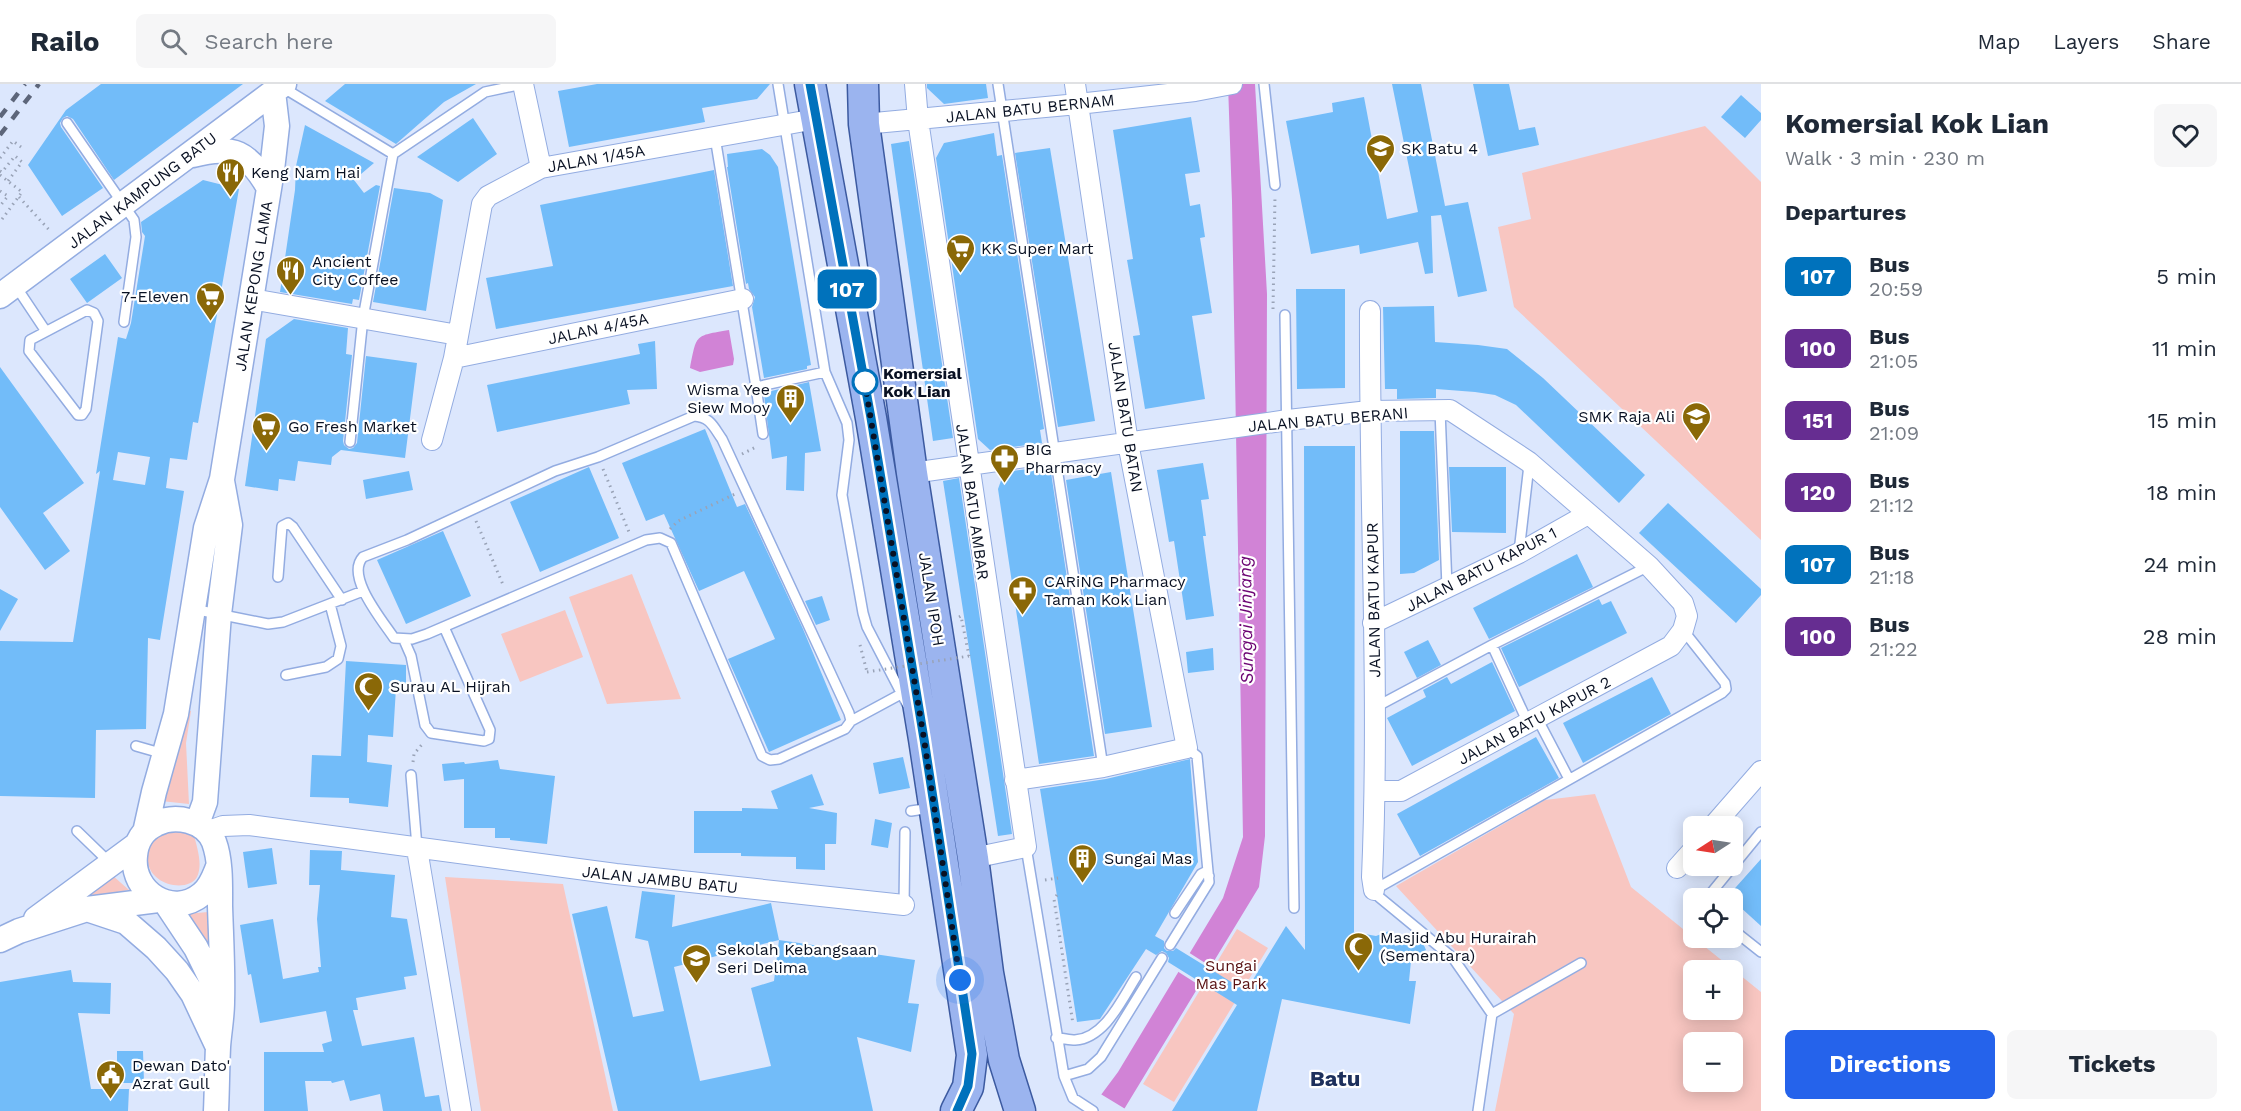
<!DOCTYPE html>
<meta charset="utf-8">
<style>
body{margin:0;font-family:"Work Sans",sans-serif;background:#f6f6f7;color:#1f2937;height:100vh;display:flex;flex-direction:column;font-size:22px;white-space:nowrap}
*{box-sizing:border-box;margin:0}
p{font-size:20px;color:#747a83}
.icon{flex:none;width:33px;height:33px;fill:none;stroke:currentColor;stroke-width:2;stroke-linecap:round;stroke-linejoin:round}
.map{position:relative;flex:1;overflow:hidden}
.sheet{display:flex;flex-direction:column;background:#fff;width:480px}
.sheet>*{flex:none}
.badge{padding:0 12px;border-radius:9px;font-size:21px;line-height:39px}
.needle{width:39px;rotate:258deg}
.buttons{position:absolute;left:1683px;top:732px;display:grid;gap:12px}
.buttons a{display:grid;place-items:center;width:60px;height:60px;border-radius:9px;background:#fff;box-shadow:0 3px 15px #0003;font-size:30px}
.you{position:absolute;width:30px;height:30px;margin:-15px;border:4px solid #fff;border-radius:50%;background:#1a73e8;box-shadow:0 0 0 9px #1a73e833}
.map>.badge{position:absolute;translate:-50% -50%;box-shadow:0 0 0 3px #fff}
h2{padding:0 24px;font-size:22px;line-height:54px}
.round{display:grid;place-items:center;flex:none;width:63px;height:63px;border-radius:9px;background:#f6f6f7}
.headline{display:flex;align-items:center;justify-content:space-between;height:102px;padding:0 24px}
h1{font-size:28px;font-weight:700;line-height:45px}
.action{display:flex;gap:12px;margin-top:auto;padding:12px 24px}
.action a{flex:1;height:69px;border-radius:9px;background:#2563eb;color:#fff;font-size:24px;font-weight:700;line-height:69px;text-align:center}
.action a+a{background:#f6f6f7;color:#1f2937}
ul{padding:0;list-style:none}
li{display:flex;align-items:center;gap:18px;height:72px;padding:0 24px}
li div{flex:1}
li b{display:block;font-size:22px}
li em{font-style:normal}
li .badge{min-width:66px;font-weight:700;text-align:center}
header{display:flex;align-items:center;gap:36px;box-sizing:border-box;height:84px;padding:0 30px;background:#fff;border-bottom:2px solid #e0e1e3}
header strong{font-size:28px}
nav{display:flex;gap:33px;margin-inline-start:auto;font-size:21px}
.search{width:420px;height:54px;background:#f6f6f7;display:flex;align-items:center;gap:15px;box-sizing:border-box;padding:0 21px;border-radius:9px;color:#747a83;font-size:22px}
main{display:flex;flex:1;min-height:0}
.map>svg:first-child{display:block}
</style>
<header>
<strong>Railo</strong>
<div class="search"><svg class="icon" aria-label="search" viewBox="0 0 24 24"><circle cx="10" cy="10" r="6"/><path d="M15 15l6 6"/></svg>Search here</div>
<nav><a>Map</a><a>Layers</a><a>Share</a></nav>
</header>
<main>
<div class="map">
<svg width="1761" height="1027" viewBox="0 0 1761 1027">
<rect width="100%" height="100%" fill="#dce7fd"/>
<path fill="#f8c6c1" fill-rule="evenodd" d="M1705 42 1761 98V456L1514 223 1498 143 1531 135 1522 89Z
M632 490 681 615 607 620 569 513Z
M565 526 583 573 520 598 501 550Z
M187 626 191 627 186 659 189 720 161 717Z
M1595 710 1631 803 1761 908V1027H1495L1514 930 1396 802 1545 716ZM1694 886H1732V926H1694ZM1694 958H1732V998H1694Z
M175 745 194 751C197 764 203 780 197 793 186 813 125 797 157 750Z
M112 791 129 806 82 814Z
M445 793 563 800 613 1027H481Z
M208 828 211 873 198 845 186 830Z
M1237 845 1268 864 1174 1018 1143 1000Z"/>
<path fill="#d183d6" d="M1228 0H1255L1267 210 1265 752 1259 803 1123 1027H1089L1118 988 1223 814 1243 753 1232 117Z
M729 246 734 275 733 281 700 288 690 284C697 250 694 252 729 246Z"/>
<path fill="#dce7fd" d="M1188 868 1213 884 1202 903 1177 887Z
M1099 1009 1127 1026V1027H1086Z"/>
<path fill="#72bcf9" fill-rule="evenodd" d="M101 0H243L114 96 73 35 67 32 63 34 60 39 61 43 103 104 62 132 28 81 66 26Z
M345 0H476L444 18 396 60 325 17Z
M597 0H770L757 15 702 24 705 38 569 63 558 7Z
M927 0H986L988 14 944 20 927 4Z
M1392 0H1421L1445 122 1468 118 1487 207 1458 213 1441 131 1431 132 1433 189 1425 190 1418 158 1360 170 1359 161 1311 170 1286 37 1333 28 1332 19 1364 13 1387 135 1418 128Z
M1473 0H1509L1519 46 1535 43 1539 61 1488 72Z
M1741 11 1761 29V36L1745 54 1721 33Z
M1191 33 1200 88 1185 90 1190 122 1200 120 1205 153 1200 154 1212 229 1192 232 1205 315 1145 325 1133 252 1140 251 1127 176 1133 175 1113 46Z
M473 34 497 70 458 98 417 73Z
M305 41 374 79 354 96 364 109 376 101 380 102 359 216 353 215 352 220 280 208 295 106 296 82Z
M994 49 997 72 1002 71 1044 345 1040 346 1042 359 990 366 978 355 936 74 944 59Z
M909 57 953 354 933 357 891 60Z
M1050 64 1095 337 1058 343 1015 69Z
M762 65 770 71 778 83 811 281 807 282V285L764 294 752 223 755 213 749 205 748 199 746 200 727 83H728L727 70Z
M714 86 733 202 496 245 486 194 553 182 540 121Z
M203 96 239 105 198 339 193 338 187 376 170 374 166 404 184 407 160 556 148 554 146 645 96 646 95 714 0 712V557L73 558 100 387 96 390 118 253 126 255 131 239 145 152 142 148 141 138ZM118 368 150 373 145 401 113 396Z
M394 104 430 109 443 116 426 227 373 218Z
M105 170 122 194 87 219 70 195Z
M1296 205H1345V304L1297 305Z
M1434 222 1435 258 1478 261 1507 265 1543 294 1645 391 1619 419 1516 321 1495 311 1475 308 1436 305V314L1397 315V305H1385L1383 223Z
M294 235 348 244 346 270 352 271 343 357 344 361 349 365 353 364 357 359 366 272 417 279 405 374 341 366 332 373 331 381 298 377 295 397 279 395 278 407 245 402 266 255Z
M655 257 657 305 627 306 630 320 497 348 487 301 640 270 638 260Z
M0 283 84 399 43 429 70 467 45 486 0 423Z
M809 298 821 367 805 369 804 407 786 406 787 372 772 375 764 311H767V308Z
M705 345 737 423 745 420 803 545 841 636 769 668 728 575 775 555 744 487 699 507 664 430 646 437 622 379Z
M1400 347H1434L1439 476 1414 489 1400 490Z
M1304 362H1355L1354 848 1376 852 1389 847 1395 862 1418 854 1422 857 1426 866 1411 877 1409 897H1416L1410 940 1282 915 1257 1027H1172L1237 921 1168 878 1169 874 1166 869 1162 867 1156 871 1146 865 1100 935 1077 938 1040 705 1106 695 1190 675 1198 778 1155 852 1164 857V864L1167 867H1173L1176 864 1246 907 1286 842 1305 866Z
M1203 379 1209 415 1201 416 1206 452H1203L1214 532 1186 536 1174 457 1169 458 1157 386Z
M1050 382 1094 672 1039 680 998 405 1004 388Z
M589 383 619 454 540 488 510 418Z
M1449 383H1506V449L1452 448Z
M409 387 413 406 366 415 363 396Z
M1111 388 1152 643 1105 650 1066 396Z
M959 394 1012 750 998 752 943 397Z
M1668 419 1761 505V511L1736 539 1639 449Z
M443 447 471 512 406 540 377 476Z
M1577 470 1593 503 1489 555 1473 524Z
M0 505 18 515 0 547Z
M822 512 830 536 816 541 805 517Z
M1599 515 1602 521 1611 517 1627 549 1519 603 1501 564Z
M1428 556 1441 581 1417 594 1404 568Z
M1213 564 1214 586 1188 589 1186 568Z
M346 577 406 581V604H396L393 653 368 651 367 678 392 681 388 723 349 719V714L310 713 312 671 341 672Z
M1492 578 1515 627 1412 682 1387 634 1426 613 1423 606 1447 593 1451 600Z
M1652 593 1671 630 1583 679 1563 639Z
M1536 653 1559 694 1420 772 1397 730Z
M903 673 910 704 879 710 873 679Z
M498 676 500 685 555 692 547 760 510 756V754H495V744H464V695L444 697 442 680 464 678 465 680Z
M812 690 824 721 809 724 837 729 836 760H825V786L796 785V773L741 772V769H694V727H742V724L778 725 771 707Z
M875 735 892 739 888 764 871 761Z
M272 764 277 800 248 804 243 768Z
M310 766 342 767 341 786 395 791 391 833 407 835 417 891 404 893 406 905 356 914 358 926H353L362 962 414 953 425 1013 439 1011 442 1027H383L380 1010 350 1017 344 996 332 999 331 997H305L308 1027H264V968H324L322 960 332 957 326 927 260 939 251 890 248 891 240 841 273 835 283 895 319 888 318 883H321L317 835 320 801H309Z
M1761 775V842L1728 812Z
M642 807 675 811 672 843 771 819 779 856 915 876 908 919 919 920 911 968 857 953 873 1027H618L572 830 607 822 633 933 664 927 648 857 635 854ZM779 856 774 897 751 904 771 982 700 997 674 883Z
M71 886 73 898 111 899 110 930 78 929 91 1005H129L128 1027H0V898Z
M117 967H143L144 999H117Z"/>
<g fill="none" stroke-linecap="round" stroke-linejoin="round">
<defs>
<path id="service" d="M778 0 825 288 847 339 849 356 842 411 863 529 867 543 907 620
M998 0 1103 683
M1264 0 1275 101
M282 3 393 70
M67 39 134 136 136 153 124 238
M715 53 756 303 825 288
M15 201 45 246
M87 226 94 229 98 237 86 325 82 331H78L29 267 30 256Z
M1285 231 1294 824
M756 303 763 350
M1440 326 1447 503
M694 332C710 333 713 342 722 355L849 629 851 637 845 645 779 675 770 676 762 672 671 459 660 454 646 456 427 550 412 555 394 554C382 536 345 492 363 473L407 456 555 387 598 373Z
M350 358 363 234 393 70 485 8 523 0
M1519 468 1529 381
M278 493 282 442 288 439 293 443 342 516
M193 525 268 540 283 538 363 507
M404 556 411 572 425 641 431 649 484 657 489 655 490 646 444 543
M1492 561 1528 639
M286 591 326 583 338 575 341 562 330 520
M1374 624 1492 561 1649 482
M1537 634 1569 695
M851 637 901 610
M136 662 164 670
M411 691 417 763
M911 727 931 724
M77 747 109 778
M1026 763 1064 992 1073 1014 1093 1027
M1707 814 1761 748
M904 821 905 748
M1175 829 1201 790 1205 788 1209 792
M1732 845 1761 868
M1170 861 1209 798 1197 672 1187 664
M1492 930 1581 879
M1056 954C1062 954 1069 956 1075 956 1105 954 1122 915 1136 893
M1064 992 1088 985 1101 973 1162 874
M1478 1027 1492 930 1453 874 1379 813 1374 806 1722 609 1726 605 1725 599 1683 546"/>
<path id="minor" d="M523 0 541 84
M915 0 918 36 1026 763 973 774
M864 40 1078 20 1195 7 1232 0
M251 215 458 251
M1370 227C1369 415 1380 605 1372 793L1374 806
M454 274 743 215
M432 356 454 274 482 120 488 112 541 84 816 35
M912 389 1288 336 1369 327 1450 326 1529 378 1649 482 1683 519 1687 532 1683 546 1671 562 1401 707H1376
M1373 539 1519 469 1588 430
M1015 696 1103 683 1187 664 1128 359 1075 0
M1713 742 1761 687
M206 748 223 742 249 741 616 790 904 821
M417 765 461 1027
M1677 784 1694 765"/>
<path id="tertiary" d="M193 71C233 60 249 69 269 104
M0 212 284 0
M197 740 205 718 219 530 230 441 222 397
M146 744 154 708 176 630 206 444 222 395 272 86 277 42 273 8
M166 819 196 864 220 913
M87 825 126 838 156 864 177 887 193 910 217 961
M36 835 135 762
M0 856 19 847 87 825 158 816
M216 1027C217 1006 217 984 218 963 219 948 222 933 222 918 223 886 221 854 220 822 220 802 221 777 214 758 205 736 175 730 156 740 143 746 136 758 135 772 131 808 172 835 202 810 211 803 214 793 218 783"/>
<path id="primary" d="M810 0 871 334 924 655 972 971 968 1003 956 1027
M863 0 864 40 912 389 973 774 988 889 1004 976 1020 1027"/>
</defs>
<use href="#service" stroke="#93ace1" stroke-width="12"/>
<use href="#minor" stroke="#93ace1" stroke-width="22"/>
<use href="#tertiary" stroke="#93ace1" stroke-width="27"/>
<use href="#primary" stroke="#3c5aa0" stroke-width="33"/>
<path stroke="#99a3b7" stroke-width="3" stroke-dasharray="1.5 4.5" stroke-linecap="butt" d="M0 74 13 57 21 63
M0 87 2 88 15 72 22 78 8 97
M0 91 22 108 0 138
M0 107 8 112 0 122
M19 113 51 148
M1273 225 1275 112
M742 370 758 362
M603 385 629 448
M476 437 504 503
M670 445 678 437 735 410
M959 533 961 532 969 572
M860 561 867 588
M413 678 414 670 424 658
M1045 796 1058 794
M1057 811 1054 815 1073 940"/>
<use href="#service" stroke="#fff" stroke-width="9"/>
<use href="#minor" stroke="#fff" stroke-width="20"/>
<use href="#tertiary" stroke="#fff" stroke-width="24"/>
<use href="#primary" stroke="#9bb4ef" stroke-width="30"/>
<path stroke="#5d667a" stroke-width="4.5" stroke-dasharray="10 10" stroke-linecap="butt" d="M0 33 25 0
M0 51 39 0"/>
<path stroke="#99a3b7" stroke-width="3" stroke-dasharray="1.5 4.5" stroke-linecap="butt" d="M867 588 969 572"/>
</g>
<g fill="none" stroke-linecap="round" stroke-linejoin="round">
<defs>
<path id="line" d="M810 0 871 334 924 655 972 970 968 1002 957 1027"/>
</defs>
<use href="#line" stroke="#fff" stroke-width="14"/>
<use href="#line" stroke="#0072bc" stroke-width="9"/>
<path stroke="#091123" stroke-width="6" stroke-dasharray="0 10.8" d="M865 298 863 288 924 655 960 896"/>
</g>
<defs>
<symbol id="school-pin" viewBox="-11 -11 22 30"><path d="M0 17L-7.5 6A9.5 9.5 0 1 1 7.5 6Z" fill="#8a6807" stroke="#fff"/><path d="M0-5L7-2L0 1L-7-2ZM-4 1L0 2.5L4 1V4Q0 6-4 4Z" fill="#fff"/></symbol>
<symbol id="restaurant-pin" viewBox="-11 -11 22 30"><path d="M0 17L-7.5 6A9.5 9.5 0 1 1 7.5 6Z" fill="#8a6807" stroke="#fff"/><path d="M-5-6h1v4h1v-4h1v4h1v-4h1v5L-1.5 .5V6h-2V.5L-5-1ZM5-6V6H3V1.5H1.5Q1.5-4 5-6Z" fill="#fff"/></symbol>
<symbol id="supermarket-pin" viewBox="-11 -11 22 30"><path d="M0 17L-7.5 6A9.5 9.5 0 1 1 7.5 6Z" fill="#8a6807" stroke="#fff"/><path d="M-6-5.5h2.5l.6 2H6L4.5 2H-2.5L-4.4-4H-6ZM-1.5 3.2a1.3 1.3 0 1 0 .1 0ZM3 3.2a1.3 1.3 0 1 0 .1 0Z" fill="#fff"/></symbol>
<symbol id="building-pin" viewBox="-11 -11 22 30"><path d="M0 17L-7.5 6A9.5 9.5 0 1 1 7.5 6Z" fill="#8a6807" stroke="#fff"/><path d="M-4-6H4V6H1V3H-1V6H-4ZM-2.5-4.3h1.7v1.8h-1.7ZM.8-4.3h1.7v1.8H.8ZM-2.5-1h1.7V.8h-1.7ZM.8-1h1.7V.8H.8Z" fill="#fff"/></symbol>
<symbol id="pharmacy-pin" viewBox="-11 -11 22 30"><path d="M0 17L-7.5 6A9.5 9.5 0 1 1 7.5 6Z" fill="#8a6807" stroke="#fff"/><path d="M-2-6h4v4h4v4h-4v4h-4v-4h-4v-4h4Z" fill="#fff"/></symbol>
<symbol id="mosque-pin" viewBox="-11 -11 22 30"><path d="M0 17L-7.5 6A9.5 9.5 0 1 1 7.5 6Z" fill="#8a6807" stroke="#fff"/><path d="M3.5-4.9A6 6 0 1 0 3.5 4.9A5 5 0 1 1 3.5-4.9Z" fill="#fff"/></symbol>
<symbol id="civic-pin" viewBox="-11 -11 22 30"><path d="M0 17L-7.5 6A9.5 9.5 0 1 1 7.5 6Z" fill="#8a6807" stroke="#fff"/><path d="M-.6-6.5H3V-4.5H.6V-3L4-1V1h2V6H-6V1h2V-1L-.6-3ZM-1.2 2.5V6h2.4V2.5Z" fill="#fff"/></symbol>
</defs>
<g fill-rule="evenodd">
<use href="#school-pin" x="1364" y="48" width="33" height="45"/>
<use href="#restaurant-pin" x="214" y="72" width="33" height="45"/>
<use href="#supermarket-pin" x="944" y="148" width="33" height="45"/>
<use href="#restaurant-pin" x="274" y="170" width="33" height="45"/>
<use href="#supermarket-pin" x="194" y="196" width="33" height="45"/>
<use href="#building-pin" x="774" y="298" width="33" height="45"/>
<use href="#school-pin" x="1680" y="316" width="33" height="45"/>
<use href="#supermarket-pin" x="250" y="326" width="33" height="45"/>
<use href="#pharmacy-pin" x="988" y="358" width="33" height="45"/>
<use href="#pharmacy-pin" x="1006" y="490" width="33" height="45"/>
<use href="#mosque-pin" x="352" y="586" width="33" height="45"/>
<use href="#building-pin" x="1066" y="758" width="33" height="45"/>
<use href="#mosque-pin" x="1342" y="846" width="33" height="45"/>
<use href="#school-pin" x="680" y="858" width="33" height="45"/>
<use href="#civic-pin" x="94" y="974" width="33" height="45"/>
</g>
<circle fill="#fff" stroke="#0072bc" stroke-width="3" cx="865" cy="298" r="12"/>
<g text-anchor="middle" stroke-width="4.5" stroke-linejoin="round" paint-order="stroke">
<g font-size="16" fill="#091123" stroke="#fff">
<text transform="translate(1030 24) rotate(-6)" y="6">JALAN BATU BERNAM</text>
<text transform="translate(596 74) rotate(-10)" y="6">JALAN 1/45A</text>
<text transform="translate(142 106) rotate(-37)" y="6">JALAN KAMPUNG BATU</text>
<text transform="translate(253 202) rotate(-81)" y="6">JALAN KEPONG LAMA</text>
<text transform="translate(598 244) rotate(-12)" y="6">JALAN 4/45A</text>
<text transform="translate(1126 333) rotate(81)" y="6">JALAN BATU BATAN</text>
<text transform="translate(1328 335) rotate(-5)" y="6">JALAN BATU BERANI</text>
<text transform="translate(973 418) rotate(82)" y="6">JALAN BATU AMBAR</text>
<text transform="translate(1481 485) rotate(-27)" y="6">JALAN BATU KAPUR 1</text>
<text transform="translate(932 515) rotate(81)" y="6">JALAN IPOH</text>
<text transform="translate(1373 516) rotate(-91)" y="6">JALAN BATU KAPUR</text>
<text transform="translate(1534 636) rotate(-28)" y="6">JALAN BATU KAPUR 2</text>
<text transform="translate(660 795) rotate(6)" y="6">JALAN JAMBU BATU</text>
</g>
<g font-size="16" fill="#091123" stroke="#fff" text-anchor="start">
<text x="1401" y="70">SK Batu 4</text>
<text x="251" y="94">Keng Nam Hai</text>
<text x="981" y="170">KK Super Mart</text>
<text x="312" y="183">Ancient<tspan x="312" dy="18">City Coffee</tspan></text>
<text x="189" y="218" text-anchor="end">7-Eleven</text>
<text x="770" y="311" text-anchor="end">Wisma Yee<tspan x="770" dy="18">Siew Mooy</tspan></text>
<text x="1675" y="338" text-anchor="end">SMK Raja Ali</text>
<text x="288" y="348">Go Fresh Market</text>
<text x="1025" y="371">BIG<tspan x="1025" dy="18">Pharmacy</tspan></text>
<text x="1044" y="503">CARiNG Pharmacy<tspan x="1044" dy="18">Taman Kok Lian</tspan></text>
<text x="390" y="608">Surau AL Hijrah</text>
<text x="1104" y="780">Sungai Mas</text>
<text x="1380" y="859">Masjid Abu Hurairah<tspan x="1380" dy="18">(Sementara)</tspan></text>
<text x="717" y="871">Sekolah Kebangsaan<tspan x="717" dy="18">Seri Delima</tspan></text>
<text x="132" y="987">Dewan Dato'<tspan x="132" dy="18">Azrat Gull</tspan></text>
</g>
<g font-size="16" font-weight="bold" fill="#091123" stroke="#fff" text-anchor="start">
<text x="883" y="295">Komersial<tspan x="883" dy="18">Kok Lian</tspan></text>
</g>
<g font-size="16" fill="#591112" stroke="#fff">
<text x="1231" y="887">Sungai<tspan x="1231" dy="18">Mas Park</tspan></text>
</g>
<g font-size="18" font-style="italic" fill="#6c0573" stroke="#fff">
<text transform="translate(1246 536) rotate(-91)" y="6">Sungai Jinjang</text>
</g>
<g font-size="22" font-weight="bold" fill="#1e305c" stroke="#fff">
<text x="1335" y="1002">Batu</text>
</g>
</g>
</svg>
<div class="buttons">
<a><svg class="needle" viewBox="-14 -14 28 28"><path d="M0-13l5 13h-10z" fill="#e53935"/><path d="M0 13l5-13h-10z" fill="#747a83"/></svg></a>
<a><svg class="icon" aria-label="locate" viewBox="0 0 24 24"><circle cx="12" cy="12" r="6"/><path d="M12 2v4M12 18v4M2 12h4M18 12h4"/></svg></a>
<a>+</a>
<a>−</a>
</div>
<div class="you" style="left:960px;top:896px"></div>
<b class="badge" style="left:847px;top:205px;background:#0072bc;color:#fff">107</b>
</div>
<section class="sheet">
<div class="headline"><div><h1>Komersial Kok Lian</h1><p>Walk · 3 min · 230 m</p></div><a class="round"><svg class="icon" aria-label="heart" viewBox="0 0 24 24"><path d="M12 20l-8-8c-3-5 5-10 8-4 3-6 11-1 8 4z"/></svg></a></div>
<h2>Departures</h2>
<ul>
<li><span class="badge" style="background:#0072bc;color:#fff">107</span><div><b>Bus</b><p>20:59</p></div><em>5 min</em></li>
<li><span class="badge" style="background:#662d91;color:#fff">100</span><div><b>Bus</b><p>21:05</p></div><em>11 min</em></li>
<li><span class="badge" style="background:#662d91;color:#fff">151</span><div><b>Bus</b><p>21:09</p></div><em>15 min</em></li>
<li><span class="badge" style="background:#662d91;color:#fff">120</span><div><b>Bus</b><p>21:12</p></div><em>18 min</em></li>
<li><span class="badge" style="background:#0072bc;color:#fff">107</span><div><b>Bus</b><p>21:18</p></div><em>24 min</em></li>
<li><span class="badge" style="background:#662d91;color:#fff">100</span><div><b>Bus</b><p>21:22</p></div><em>28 min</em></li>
</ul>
<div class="action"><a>Directions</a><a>Tickets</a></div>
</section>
</main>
